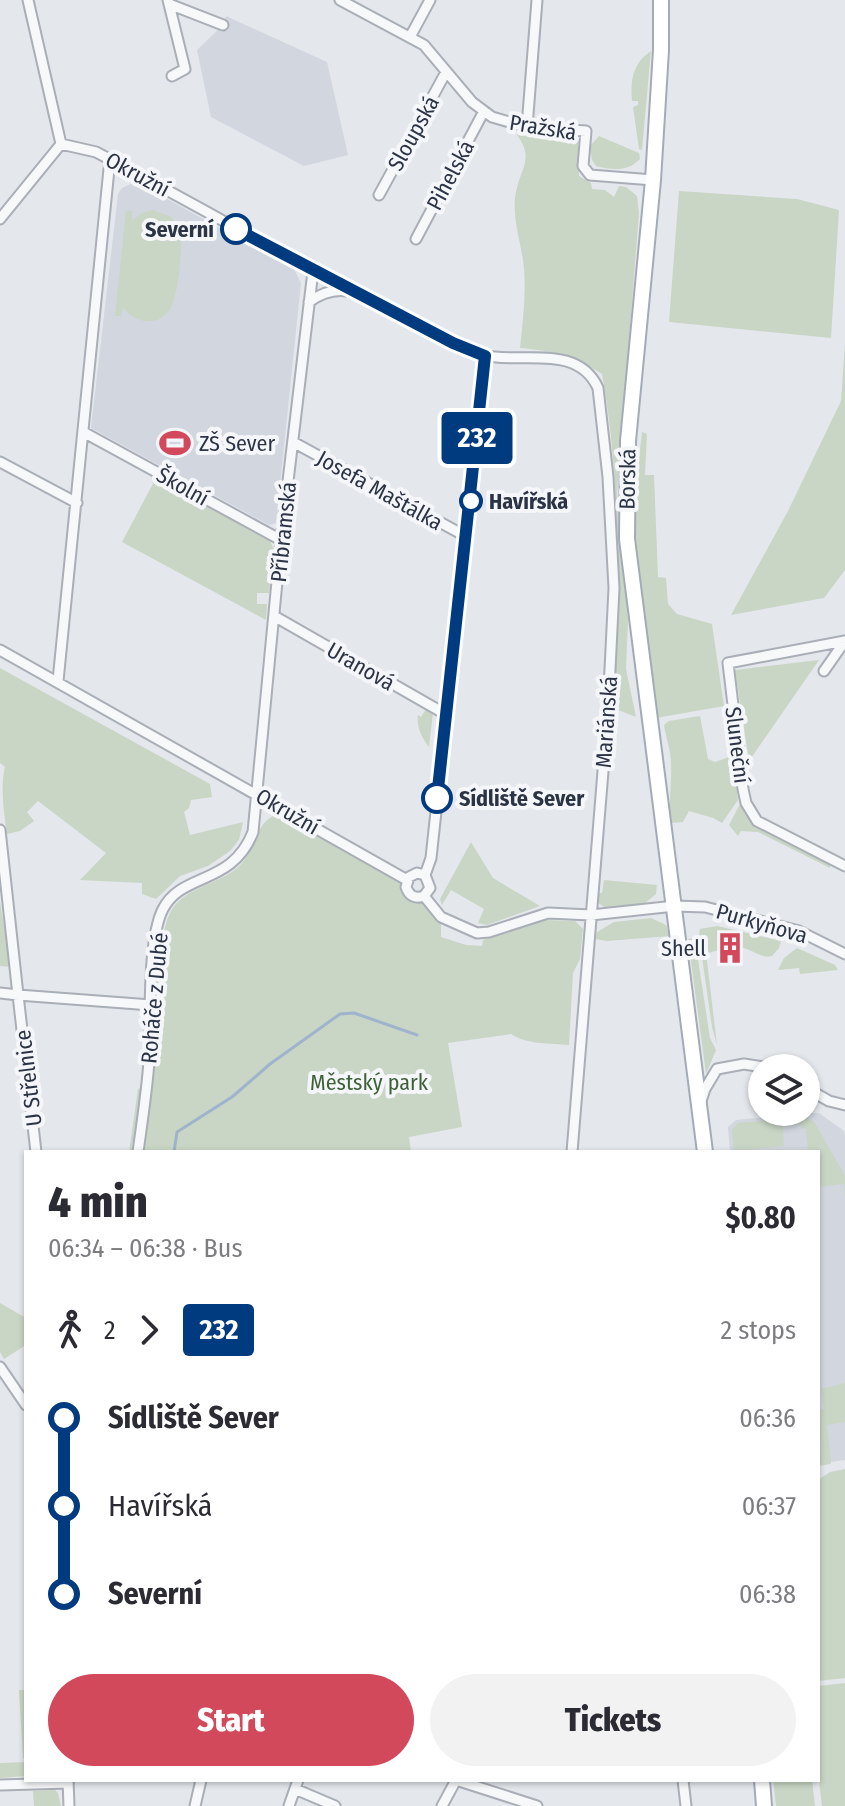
<!DOCTYPE html>
<meta charset="utf-8">
<style>
body{margin:0;font-family:"Fira Sans Condensed",sans-serif;background:#f2f2f3;color:#2b2b33;height:100vh;display:flex;flex-direction:column;font-size:30px;white-space:nowrap}
*{box-sizing:border-box;margin:0}
p{font-size:26px;color:#7c7c81}
.icon{flex:none;width:44px;height:44px;fill:none;stroke:currentColor;stroke-width:2;stroke-linecap:round;stroke-linejoin:round}
.map{position:relative;flex:1;overflow:hidden}
.details{position:absolute;left:24px;top:1150px;width:796px;height:632px;display:flex;flex-direction:column;background:#fff;border-radius:0px;box-shadow:0 2px 6px #0004}
.details>*{flex:none}
.badge{padding:0 16px;border-radius:6px;font-size:28px;line-height:52px}
.controls{position:absolute;left:748px;top:1054px;display:grid;gap:16px}
.controls a{display:grid;place-items:center;width:72px;height:72px;border-radius:50%;background:#fff;box-shadow:0 2px 6px #0004;font-size:40px}
.map>.badge{position:absolute;translate:-50% -50%;box-shadow:0 0 0 4px #fff}
.legs{display:flex;align-items:center;gap:12px;height:88px;padding:0 24px;font-size:26px}
.legs p{margin-inline-start:auto}
.head{display:flex;align-items:center;justify-content:space-between;height:136px;padding:0 24px}
h1{font-size:44px;font-weight:800;line-height:60px}
.button{display:flex;gap:16px;margin-top:auto;padding:16px 24px}
.button a{flex:1;height:92px;border-radius:48px;background:#d1495b;color:#fff;font-size:32px;font-weight:800;line-height:92px;text-align:center}
.button a+a{background:#f2f2f3;color:#2b2b33}
ul{padding:0 24px;list-style:none}
li{display:flex;align-items:center;gap:28px;height:88px;font-size:30px}
li i{display:grid;place-items:center;width:12px;height:100%;margin:0 10px;background:currentColor}
li i::after{content:'';width:20px;height:20px;margin:-10px;border:6px solid;border-radius:50%;background:#fff}
li p{margin-inline-start:auto}
li:first-child i{background:linear-gradient(#0000 50%,currentColor 0)}
li:last-child i{background:linear-gradient(currentColor 50%,#0000 0)}
.map>svg:first-child{display:block}
</style>
<div class="map">
<svg width="845" height="1806" viewBox="0 0 845 1806">
<rect width="100%" height="100%" fill="#e4e7ec"/>
<path fill="#d2d6de" d="M226 16 327 62 348 155 304 166 211 117 197 50 222 26Z
M131 184H140L294 269 301 283 276 523 269 525 91 428 118 194 122 188Z
M810 1113H819L844 1131 845 1136V1460L830 1462 818 1413V1152H730L728 1127 736 1120Z"/>
<path fill="#c9d6c5" d="M651 51 642 150 639 149 633 107 638 105V101H632C630 80 633 63 651 51Z
M518 129 572 134 578 141 579 176 591 183 592 189 605 190 614 197 619 186 626 187 637 196 639 213 617 493 628 620 626 669 636 717 613 708C618 596 622 484 602 374 572 355 554 351 520 348 523 319 527 289 523 260 520 240 513 219 515 198 518 170 536 160 517 135Z
M599 136 639 153 640 159C628 172 612 170 596 166L592 160 590 146Z
M679 191 797 199 839 210 831 338 669 322Z
M153 210 171 217C176 222 179 226 180 233 183 247 178 297 170 309 158 328 134 323 123 307L121 316H115L126 211H132V221L142 213Z
M845 343V570L824 598 731 615 788 511 841 401Z
M642 432 647 434 645 475H654L658 577 666 578 668 604 677 614 712 624 724 706 656 718 633 512Z
M156 478 270 541 274 550 269 593H257V604H267L266 620 122 542Z
M819 660 749 761 735 670Z
M0 668 210 784 212 797 191 800 189 808 184 812 190 835 243 822 239 840 230 851 208 866 180 876 156 899 142 894V883L80 880 106 853 38 801 27 812 34 821 20 831 7 834C4 814 0 784 5 767L0 763Z
M426 709 433 713 429 747C422 738 416 726 418 715L421 717Z
M700 716 708 759 715 762 732 756 738 800 722 823 713 818 689 811 683 822 671 823C668 803 672 784 671 764 671 751 666 738 664 725L669 721Z
M740 804 747 817 756 827 830 864V868L758 832 741 831 738 836 729 825Z
M281 813 407 880 410 894 424 896 441 917V937L466 945 482 946 483 940 542 920 575 921 583 929 580 959 573 973 569 1045C551 1043 527 1045 511 1034L448 1043 462 1127 409 1137 411 1152H144C147 1124 152 1095 154 1067 156 1032 154 928 175 905 192 886 218 884 237 868 258 850 253 820 281 813Z
M471 842 493 878 540 906 487 925 478 923 484 909 451 890 442 905 440 899Z
M604 880 657 885 656 894 644 904 607 909 597 902 598 893H602Z
M0 902 11 967 0 966Z
M651 918 666 925 670 936 607 941 595 939 597 932 614 922Z
M717 926 781 941 779 948 772 956C760 959 752 948 738 947L737 942 721 944V949L709 953 707 961 717 1045 712 1027 699 936 700 929Z
M693 938 695 940 710 1038 716 1050 706 1074 688 939Z
M797 948 835 965 838 970 800 974 799 968 778 970 784 958Z
M142 1087 134 1152H129L138 1089Z
M798 1118H808L815 1123 845 1176V1198L844 1184 818 1187V1152H808L806 1129 802 1128 801 1124 783 1126 784 1146 734 1151 732 1130 738 1123Z
M0 1303 26 1318V1345L4 1359 0 1352Z
M845 1383V1422L827 1425 831 1464 818 1466V1410L824 1409 821 1389Z
M845 1469V1678L818 1681V1480L830 1472Z
M845 1683V1806H822L818 1773V1686Z
M19 1690H24L26 1695V1758H23Z
M26 1762V1776L0 1778V1763Z
M773 1780H812L815 1806H776Z
M55 1790 58 1793 61 1806H34L33 1791Z"/>
<g fill="none" stroke-linecap="round" stroke-linejoin="round">
<path stroke="#9fb4cc" stroke-width="3" d="M174 1152 177 1132 232 1097 270 1064 340 1014 354 1013 417 1035"/>
<defs>
<path id="minor" d="M28 0 61 144
M168 0 169 4 223 25
M340 0 424 45 472 102 492 117 527 127 586 131 583 166 590 175 653 180
M169 4 185 69 172 76
M410 37 430 0
M527 127 537 0
M61 144 96 152C187 200 276 251 368 299 405 318 443 343 483 355 519 365 577 342 598 388L608 477 614 588 608 710 572 1152
M379 195 446 72
M0 219 61 144
M416 239 484 111
M309 302C321 293 333 289 347 291
M85 433 281 540
M293 442 467 537
M0 462 77 503
M274 616 447 715
M845 641 728 663 743 789 746 803 757 821 845 866
M0 650 407 880
M824 671 845 641
M58 681 110 159
M0 830 18 995 0 993
M425 875 431 858 485 356
M425 875 417 873 409 877 406 887C409 896 415 899 424 896L441 917 477 933 489 932 548 913 591 915 675 906 705 907 799 931 845 954
M424 896 430 888 425 875
M806 1088 829 1101 845 1105
M701 1101 705 1089 717 1069 744 1064 770 1068
M36 1152 18 995 151 1005
M138 1152C142 1122 147 1091 149 1061 151 1023 147 940 163 909 182 872 232 886 253 832L281 540 313 271
M0 1367 26 1405
M68 1780 69 1806
M456 1780 537 1806
M683 1780 686 1806
M0 1785 68 1783
M295 1789 335 1806
M195 1806 201 1780
M289 1806 298 1780
M442 1806 456 1780"/>
<path id="primary" d="M661 0V50L653 180 628 441 627 539 705 1152
M762 1780 764 1806"/>
</defs>
<use href="#minor" stroke="#a9aeb7" stroke-width="13"/>
<use href="#primary" stroke="#a3abb8" stroke-width="18"/>
<use href="#minor" stroke="#f7f8fa" stroke-width="9"/>
<use href="#primary" stroke="#fff" stroke-width="14"/>
</g>
<g fill="none" stroke-linecap="round" stroke-linejoin="round">
<defs>
<path id="line-1" d="M236 229 453 343 485 356 437 798"/>
</defs>
<use href="#line-1" stroke="#fff" stroke-width="18"/>
<use href="#line-1" stroke="#003b80" stroke-width="12"/>
</g>
<defs>
<symbol id="stadium-bare" viewBox="-9 -9 18 18"><path d="M0-5a6.5 5 0 1 0 0 10a6.5 5 0 1 0 0-10ZM-3.5-1.8h7v3.6h-7Z" fill="#d1495b" stroke="#f4f6f9" stroke-width="2.5" paint-order="stroke"/></symbol>
<symbol id="building-bare" viewBox="-9 -9 18 18"><path d="M-4-6H4V6H1V3H-1V6H-4ZM-2.5-4.3h1.7v1.8h-1.7ZM.8-4.3h1.7v1.8H.8ZM-2.5-1h1.7V.8h-1.7ZM.8-1h1.7V.8H.8Z" fill="#d1495b" stroke="#f4f6f9" stroke-width="2.5" paint-order="stroke"/></symbol>
</defs>
<g fill-rule="evenodd">
<use href="#stadium-bare" x="153" y="421" width="44" height="44"/>
<use href="#building-bare" x="708" y="926" width="44" height="44"/>
</g>
<g fill="#fff" stroke="#003b80" stroke-width="4">
<circle cx="236" cy="229" r="14"/>
<circle cx="471" cy="501" r="10"/>
<circle cx="437" cy="798" r="14"/>
</g>
<g text-anchor="middle" stroke-width="8" stroke-linejoin="round" paint-order="stroke">
<g font-size="22" fill="#2b3445" stroke="#f4f6f9">
<text transform="translate(543 127) rotate(9)" y="8">Pražská</text>
<text transform="translate(413 133) rotate(-61)" y="8">Sloupská</text>
<text transform="translate(138 174) rotate(28)" y="8">Okružní</text>
<text transform="translate(450 175) rotate(-62)" y="8">Pihelská</text>
<text transform="translate(627 479) rotate(-89)" y="8">Borská</text>
<text transform="translate(183 486) rotate(29)" y="8">Školní</text>
<text transform="translate(380 490) rotate(29)" y="8">Josefa Maštálka</text>
<text transform="translate(283 532) rotate(-84)" y="8">Příbramská</text>
<text transform="translate(361 666) rotate(30)" y="8">Uranová</text>
<text transform="translate(606 722) rotate(-86)" y="8">Mariánská</text>
<text transform="translate(738 745) rotate(83)" y="8">Sluneční</text>
<text transform="translate(288 811) rotate(30)" y="8">Okružní</text>
<text transform="translate(762 923) rotate(16)" y="8">Purkyňova</text>
<text transform="translate(154 998) rotate(-85)" y="8">Roháče z Dubé</text>
<text transform="translate(28 1078) rotate(-97)" y="8">U Střelnice</text>
</g>
<g font-size="22" font-weight="bold" fill="#2b3445" stroke="#f4f6f9" text-anchor="start">
<text x="214" y="237" text-anchor="end">Severní</text>
<text x="489" y="509">Havířská</text>
<text x="459" y="806">Sídliště Sever</text>
</g>
<g font-size="22" fill="#2b3445" stroke="#f4f6f9" text-anchor="start">
<text x="199" y="451">ZŠ Sever</text>
<text x="706" y="956" text-anchor="end">Shell</text>
</g>
<g font-size="22" fill="#3f6138" stroke="#f4f6f9">
<text x="369" y="1090">Městský park</text>
</g>
</g>
</svg>
<div class="controls">
<a><svg class="icon" aria-label="layers" viewBox="0 0 24 24"><path d="M12 4l9 5-9 5-9-5zM3 14l9 5 9-5"/></svg></a>
</div>
<b class="badge" style="left:477px;top:438px;background:#003b80;color:#fff">232</b>
<section class="details">
<div class="head"><div><h1>4 min</h1><p>06:34 – 06:38 · Bus</p></div><b>$0.80</b></div>
<div class="legs"><svg class="icon" aria-label="walk" viewBox="0 0 24 24"><circle cx="13" cy="4" r="2"/><path d="M13 8l-2 6 4 7M11 14l-3 7M7 12l3-4h3l4 4"/></svg>2<svg class="icon" aria-label="forward" viewBox="0 0 24 24"><path d="M9 5l7 7-7 7"/></svg><b class="badge" style="background:#003b80;color:#fff">232</b><p>2 stops</p></div>
<ul>
<li><i style="color:#003b80"></i><b>Sídliště Sever</b><p>06:36</p></li>
<li><i style="color:#003b80"></i><span>Havířská</span><p>06:37</p></li>
<li><i style="color:#003b80"></i><b>Severní</b><p>06:38</p></li>
</ul>
<div class="button"><a>Start</a><a>Tickets</a></div>
</section>
</div>
